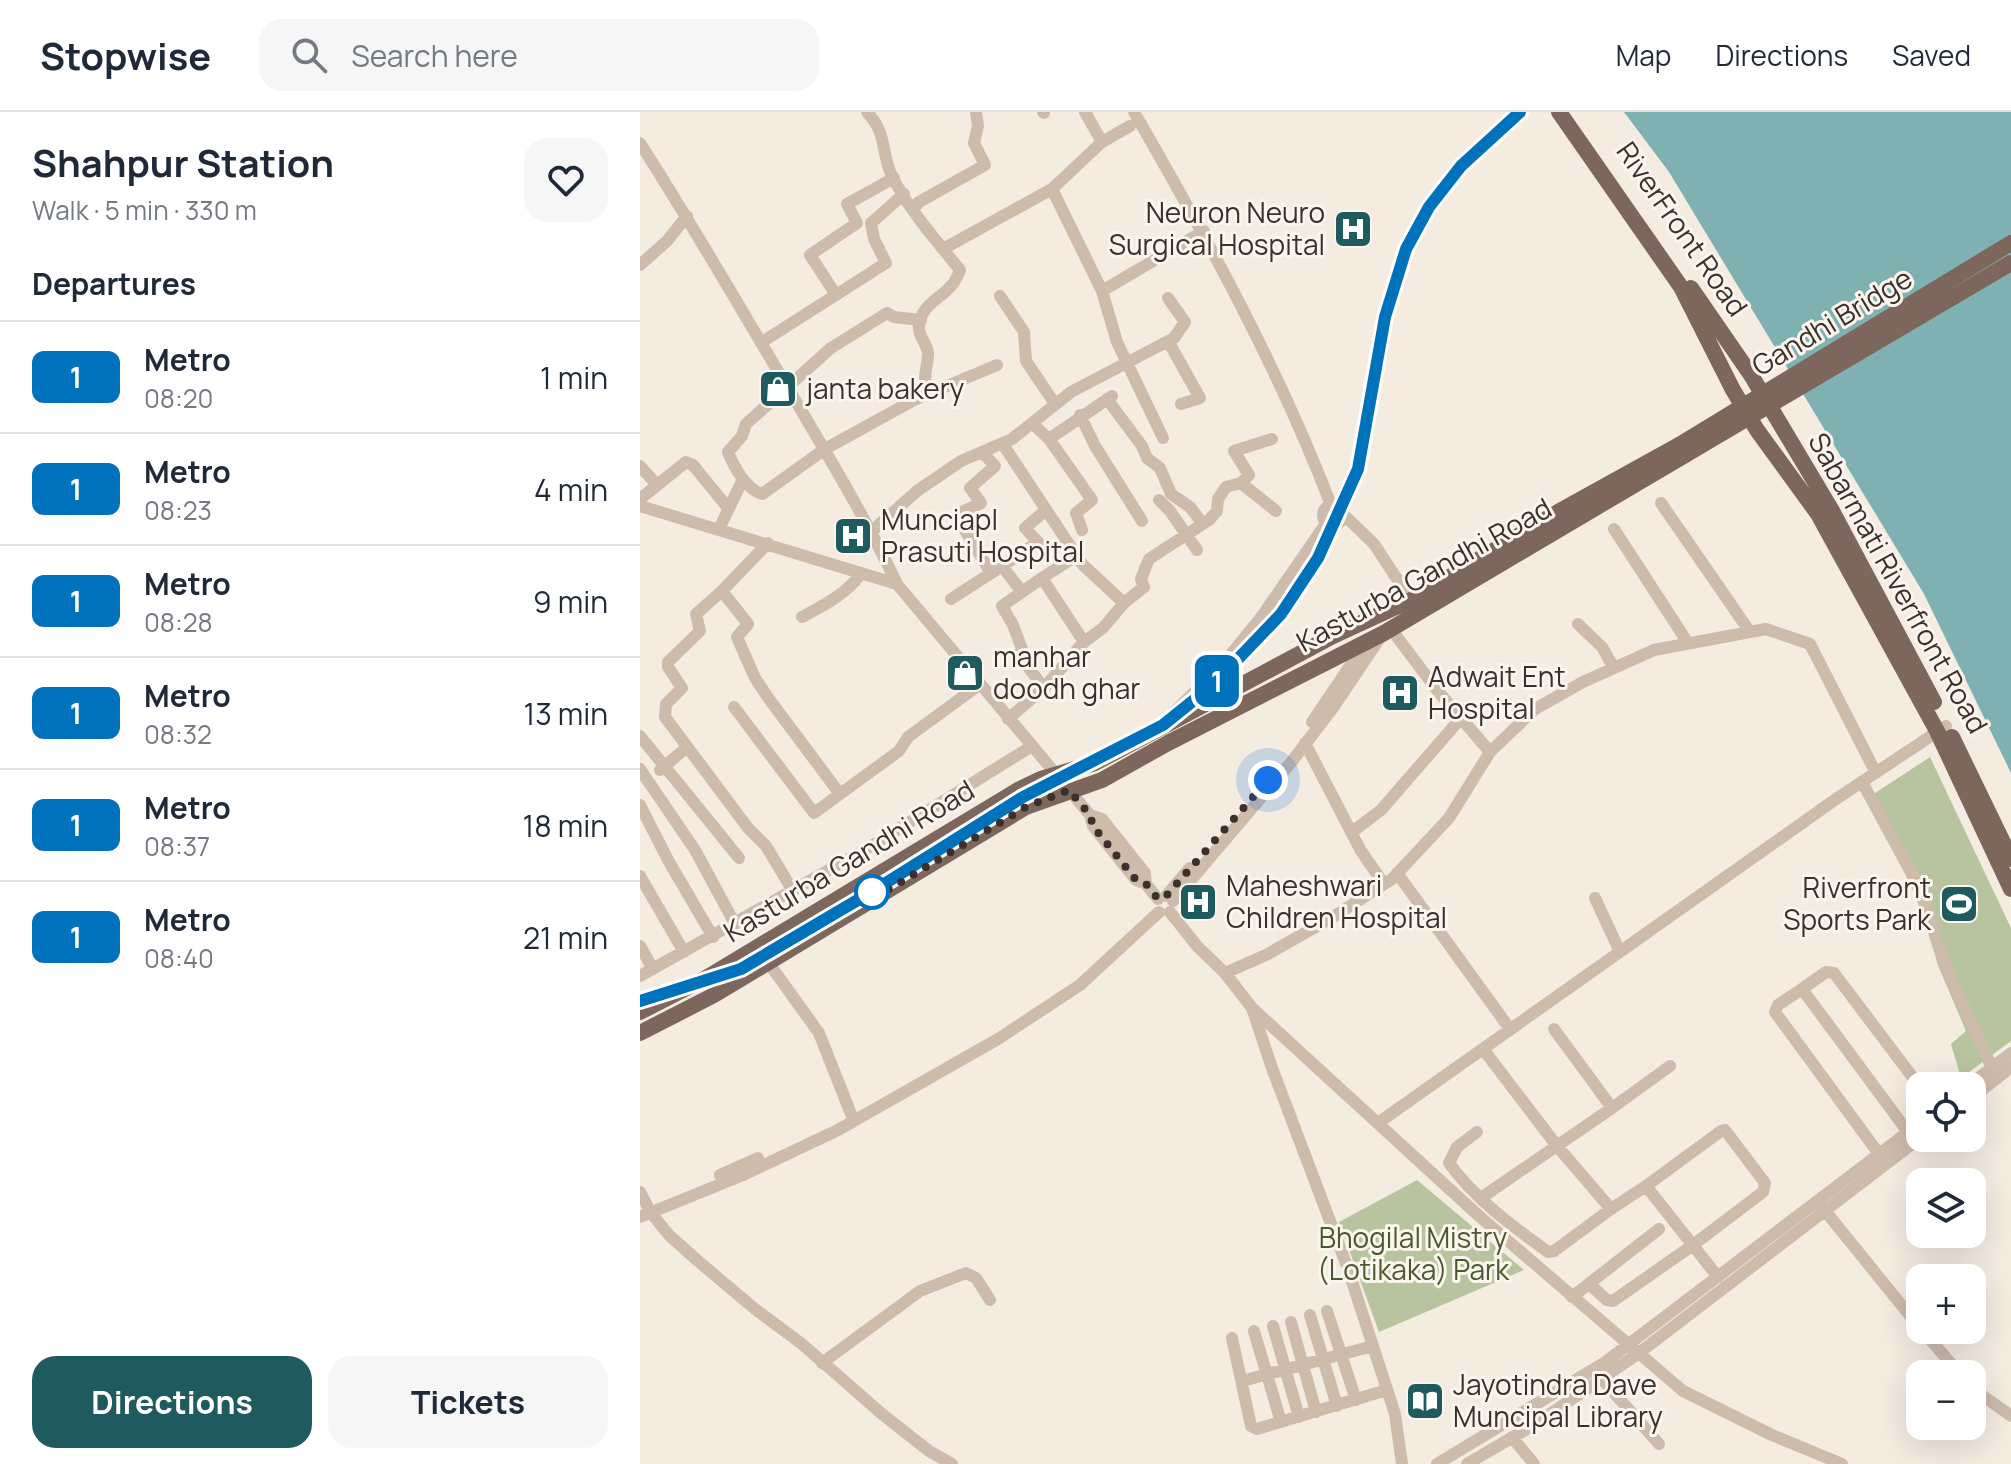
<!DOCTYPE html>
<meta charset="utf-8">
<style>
body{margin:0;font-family:Manrope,sans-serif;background:#f6f6f7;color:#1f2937;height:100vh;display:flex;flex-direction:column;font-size:30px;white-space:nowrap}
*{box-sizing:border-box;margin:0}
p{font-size:26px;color:#747a83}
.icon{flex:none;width:44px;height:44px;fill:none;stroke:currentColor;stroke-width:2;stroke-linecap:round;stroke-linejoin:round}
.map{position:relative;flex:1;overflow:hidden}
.panel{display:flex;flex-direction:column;background:#fff;width:640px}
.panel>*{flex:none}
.badge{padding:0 16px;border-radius:12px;font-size:28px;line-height:52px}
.tools{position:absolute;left:1266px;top:960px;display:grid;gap:16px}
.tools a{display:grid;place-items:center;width:80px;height:80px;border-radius:16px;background:#fff;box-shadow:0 8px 32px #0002;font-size:40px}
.you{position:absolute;width:40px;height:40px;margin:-20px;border:6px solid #fff;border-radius:50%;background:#1a73e8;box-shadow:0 0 0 12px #1a73e833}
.map>.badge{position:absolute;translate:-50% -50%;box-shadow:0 0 0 4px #fff}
h2{padding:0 32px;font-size:30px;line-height:72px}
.round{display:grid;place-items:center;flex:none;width:84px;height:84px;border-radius:24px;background:#f6f6f7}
.head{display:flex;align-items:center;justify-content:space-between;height:136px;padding:0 32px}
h1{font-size:38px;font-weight:700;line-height:60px}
.action{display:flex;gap:16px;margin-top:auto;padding:16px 32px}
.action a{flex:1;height:92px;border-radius:24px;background:#1f5a5e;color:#fff;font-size:32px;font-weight:700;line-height:92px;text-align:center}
.action a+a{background:#f6f6f7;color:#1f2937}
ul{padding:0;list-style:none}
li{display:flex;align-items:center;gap:24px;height:112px;padding:0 32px;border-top:2px solid #e0e1e3}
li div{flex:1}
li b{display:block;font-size:30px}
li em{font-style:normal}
li .badge{min-width:88px;font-weight:700;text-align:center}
header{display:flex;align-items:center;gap:48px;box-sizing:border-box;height:112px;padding:0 40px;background:#fff;border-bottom:2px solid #e0e1e3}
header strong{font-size:38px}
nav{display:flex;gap:44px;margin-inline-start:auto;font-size:28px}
.search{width:560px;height:72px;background:#f6f6f7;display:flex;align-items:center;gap:20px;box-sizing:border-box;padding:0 28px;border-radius:24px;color:#747a83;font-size:30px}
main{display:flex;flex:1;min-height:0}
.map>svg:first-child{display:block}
</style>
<header>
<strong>Stopwise</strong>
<div class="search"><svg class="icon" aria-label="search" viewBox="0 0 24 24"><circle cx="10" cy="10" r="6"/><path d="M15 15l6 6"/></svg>Search here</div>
<nav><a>Map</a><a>Directions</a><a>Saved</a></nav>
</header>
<main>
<section class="panel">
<div class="head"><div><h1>Shahpur Station</h1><p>Walk · 5 min · 330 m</p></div><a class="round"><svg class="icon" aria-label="heart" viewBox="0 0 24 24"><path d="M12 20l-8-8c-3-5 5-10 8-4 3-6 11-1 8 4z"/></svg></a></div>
<h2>Departures</h2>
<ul>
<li><span class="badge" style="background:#0072bc;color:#fff">1</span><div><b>Metro</b><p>08:20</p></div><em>1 min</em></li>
<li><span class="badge" style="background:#0072bc;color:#fff">1</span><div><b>Metro</b><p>08:23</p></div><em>4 min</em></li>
<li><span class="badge" style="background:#0072bc;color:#fff">1</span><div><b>Metro</b><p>08:28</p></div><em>9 min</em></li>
<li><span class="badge" style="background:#0072bc;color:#fff">1</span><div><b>Metro</b><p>08:32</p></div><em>13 min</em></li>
<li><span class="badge" style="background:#0072bc;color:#fff">1</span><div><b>Metro</b><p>08:37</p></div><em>18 min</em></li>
<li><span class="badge" style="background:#0072bc;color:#fff">1</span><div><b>Metro</b><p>08:40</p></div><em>21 min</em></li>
</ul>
<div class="action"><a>Directions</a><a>Tickets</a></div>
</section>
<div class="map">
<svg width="1371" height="1352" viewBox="0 0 1371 1352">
<rect width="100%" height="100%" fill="#f4ebe1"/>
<path fill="#b8c4a0" d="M1290 645 1371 816V929L1321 966 1311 932 1326 919 1297 851 1292 826 1269 769 1226 687Z
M777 1068 884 1158 739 1220 699 1110Z"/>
<path fill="#7fb0b2" d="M984 0H1371V661L1284 482 1029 60Z"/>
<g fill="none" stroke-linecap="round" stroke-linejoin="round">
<path stroke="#cdbbac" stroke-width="12" d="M227 0C247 21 241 39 251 62 268 97 296 128 320 158 311 186 283 186 279 213 277 224 289 233 288 243 287 260 281 264 290 281
M403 0 404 1
M445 0 462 30 490 14
M494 0C568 128 638 255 691 393
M0 31C52 112 99 194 148 276 186 341 225 404 257 472
M412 77 462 179 477 230 523 326
M273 97 279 90 345 53 334 31 338 14 336 0
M303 137 412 77 462 30
M0 153 27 129 47 104
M462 179 564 119
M196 183 170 143 217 111 207 92 254 66
M360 184 384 220 386 249 415 292
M281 208 254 205 247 201 191 236 106 312 102 324 88 340C94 355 106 377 122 382L185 337 274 288 357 253
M528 229 560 286 541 292
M122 230 246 151 234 127 231 111 264 82
M467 287 502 334 507 346 520 356 531 382 550 395 563 412
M440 303 455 334 502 409
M392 311 409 327 472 284
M409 327 452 388 436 401 442 418
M632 327 594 339 609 363 601 371 636 399
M362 331 442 452 484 491
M342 340 355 354 330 376 341 391 318 402 323 415 351 461
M0 354 17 373
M0 387 46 350 53 353 88 396
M519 388 530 399 557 438
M1021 391 1110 520
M683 403a10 10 0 1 1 20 0a10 10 0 1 1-20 0Z
M0 394 257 472 450 703 453 714 496 768 506 772
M703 402 734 432 771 488
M79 417 103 367
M974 417 1048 531
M232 419 277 379 321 349 372 327 431 280 534 226 545 210 528 186
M128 431 82 479 56 502 60 519 28 550V555L42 576 26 592 25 605 108 716 126 734 153 779
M436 444 402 466 444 530
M402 466 362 494 373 513 382 537 379 543 404 576
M82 479 108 512 97 525 115 566 129 587 200 682
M382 480 362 454 398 430 385 416 406 398
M311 487 356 458
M162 505C184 493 205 483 220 463
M938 512 962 535 974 556
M751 517 797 578 850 640
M94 595 174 701 259 639 268 625 339 573
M581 603 574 586 584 566V551
M368 607 404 576 444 530 463 516 484 491 504 475 501 467 509 447 569 408 577 399 578 387 586 375 601 371
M672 610 724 533
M523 611 584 551 622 504 687 410
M0 624 99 746
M665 631 721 739 744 772
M0 657 55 738 95 812
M20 658 46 636
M1222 670 1280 777 1303 848 1352 956
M0 693 28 748 73 825
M450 703 462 707 505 761 506 772 518 787
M712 720 741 698 821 606
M757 761 870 917
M0 764 44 840
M526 784 550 756
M955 786 980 840
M533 789 653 648 695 593 742 523
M530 800 557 834 585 861 612 896 632 956 707 1154 755 1302 762 1352
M0 834 13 857
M128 850 179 921 211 1002
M585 861 626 843 693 805 752 767 809 706 850 640 895 597 943 570 1014 538 1126 517 1170 532 1236 661
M0 864 223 739 392 634
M1162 877 1186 860 1194 861 1280 975
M612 896 839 1104 1043 1279 1132 1323 1202 1352
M843 937 917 1034 971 1097 1006 1074
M1328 974 1371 941
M1332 986 1371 955
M972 996 1030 954
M738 1011 1196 687 1306 614
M837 1020 817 1035 809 1051C835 1087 872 1114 908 1140L914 1139 971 1097
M1239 1042 1135 900 1138 893 1162 877 1268 1020
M80 1063 118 1046
M0 1080 11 1101 29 1123 58 1149 115 1197 162 1232 242 1302 289 1339 312 1352
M841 1086 972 996 914 917
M1182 1095 1280 1216
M0 1105 103 1063 198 1018 358 927 440 873 519 800
M949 1172 967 1188 973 1189 1053 1133 1123 1080 1125 1071 1085 1018 1081 1019 1006 1074C1030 1104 1054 1135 1078 1165
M932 1185 1019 1117
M687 1199 716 1288
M670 1203 697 1294
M651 1210 676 1300
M633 1214 659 1305
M1282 1218 1320 1262
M614 1219 641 1310
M592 1226 611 1314 617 1317 747 1278
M182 1251 280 1179 326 1161 336 1166 350 1188
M962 1267 1019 1332
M602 1269 733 1234
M1332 1276 1371 1304
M872 1325 894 1352
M797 1352 964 1251 1280 1011
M827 1352 897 1311 999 1241 1280 1026"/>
<path stroke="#7d675c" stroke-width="16" d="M919 0 1041 175 1093 278 1117 318 1178 402 1297 619 1371 777
M1051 176 1111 263 1191 397 1294 590
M1312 625 1371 747
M0 900 66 866 378 678 401 667 455 651 693 524 771 488 918 400 1039 333
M0 921 74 883 386 695 462 668 528 631 744 521 1045 343"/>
<path stroke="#3b302b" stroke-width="3" stroke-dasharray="2 6" stroke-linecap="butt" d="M745 205C751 183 756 160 765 139 788 83 835 38 880 0"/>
<path stroke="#7d675c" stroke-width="16" d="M1039 333 1371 131
M1045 343 1371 151"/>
</g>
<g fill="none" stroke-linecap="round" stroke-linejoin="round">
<defs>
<path id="line" d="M0 889 101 857 233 779 383 685 523 613 574 572 641 502 678 446 718 357 745 205 766 137 789 95 821 54 880 0"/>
</defs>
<use href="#line" stroke="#fff" stroke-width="18"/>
<use href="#line" stroke="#0072bc" stroke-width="12"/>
<path stroke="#3b302b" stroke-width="8" stroke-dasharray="0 14.4" d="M232 780 231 788 386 695 429 678 450 703 453 714 496 768 506 772 518 787 526 784 628 668"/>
</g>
<defs>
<symbol id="hospital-square" viewBox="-11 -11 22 22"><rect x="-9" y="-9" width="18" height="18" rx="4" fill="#1f5a5e" stroke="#fbf5ee"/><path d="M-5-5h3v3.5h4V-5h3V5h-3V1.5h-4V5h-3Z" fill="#fff"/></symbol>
<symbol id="shop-square" viewBox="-11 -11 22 22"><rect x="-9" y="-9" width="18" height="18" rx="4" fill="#1f5a5e" stroke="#fbf5ee"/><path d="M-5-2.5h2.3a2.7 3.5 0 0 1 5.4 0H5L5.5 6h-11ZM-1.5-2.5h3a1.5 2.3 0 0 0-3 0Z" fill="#fff"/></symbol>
<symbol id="stadium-square" viewBox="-11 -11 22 22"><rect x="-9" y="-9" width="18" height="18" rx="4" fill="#1f5a5e" stroke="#fbf5ee"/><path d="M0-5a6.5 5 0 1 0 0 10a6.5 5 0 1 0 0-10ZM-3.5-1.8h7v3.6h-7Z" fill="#fff"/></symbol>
<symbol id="library-square" viewBox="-11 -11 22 22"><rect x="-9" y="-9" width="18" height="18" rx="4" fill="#1f5a5e" stroke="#fbf5ee"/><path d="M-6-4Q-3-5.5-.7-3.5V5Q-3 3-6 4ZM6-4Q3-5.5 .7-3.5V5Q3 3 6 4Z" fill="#fff"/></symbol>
</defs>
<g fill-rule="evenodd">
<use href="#hospital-square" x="691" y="95" width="44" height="44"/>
<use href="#shop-square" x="116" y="255" width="44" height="44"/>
<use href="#hospital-square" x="191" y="402" width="44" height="44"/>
<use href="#shop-square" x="303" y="539" width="44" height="44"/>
<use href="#hospital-square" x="738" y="559" width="44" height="44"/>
<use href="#hospital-square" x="536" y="768" width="44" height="44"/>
<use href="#stadium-square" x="1297" y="770" width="44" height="44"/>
<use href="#library-square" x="763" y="1267" width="44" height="44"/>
</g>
<circle fill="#fff" stroke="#0072bc" stroke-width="4" cx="232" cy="780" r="16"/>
<g text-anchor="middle" stroke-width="6" stroke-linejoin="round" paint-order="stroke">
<g font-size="28" fill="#3b302b" stroke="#fbf5ee" text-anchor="start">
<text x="685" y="111" text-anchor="end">Neuron Neuro<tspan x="685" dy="32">Surgical Hospital</tspan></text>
<text x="166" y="287">janta bakery</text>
<text x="241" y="418">Munciapl<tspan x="241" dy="32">Prasuti Hospital</tspan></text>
<text x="353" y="555">manhar<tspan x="353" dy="32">doodh ghar</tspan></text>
<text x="788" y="575">Adwait Ent<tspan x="788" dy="32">Hospital</tspan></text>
<text x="586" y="784">Maheshwari<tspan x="586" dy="32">Children Hospital</tspan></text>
<text x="1291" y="786" text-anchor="end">Riverfront<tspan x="1291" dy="32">Sports Park</tspan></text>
<text x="813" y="1283">Jayotindra Dave<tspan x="813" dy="32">Muncipal Library</tspan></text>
</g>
<g font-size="28" fill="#3b302b" stroke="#fbf5ee">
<text transform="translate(1042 117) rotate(55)" y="10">RiverFront Road</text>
<text transform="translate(1192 210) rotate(-31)" y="10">Gandhi Bridge</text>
<text transform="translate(784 463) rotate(-29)" y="10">Kasturba Gandhi Road</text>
<text transform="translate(1258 471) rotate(61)" y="10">Sabarmati Riverfront Road</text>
<text transform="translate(209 749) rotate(-31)" y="10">Kasturba Gandhi Road</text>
</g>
<g font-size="28" fill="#4a5a2e" stroke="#fbf5ee">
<text x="773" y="1136">Bhogilal Mistry<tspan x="773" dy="32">(Lotikaka) Park</tspan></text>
</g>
</g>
</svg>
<div class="tools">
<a><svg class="icon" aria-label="locate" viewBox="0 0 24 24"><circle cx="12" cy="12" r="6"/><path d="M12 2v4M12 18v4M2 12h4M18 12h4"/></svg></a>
<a><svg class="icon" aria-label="layers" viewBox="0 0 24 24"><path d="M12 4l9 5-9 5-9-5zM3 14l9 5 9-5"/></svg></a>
<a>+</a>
<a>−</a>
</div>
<div class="you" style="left:628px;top:668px"></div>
<b class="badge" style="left:577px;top:569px;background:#0072bc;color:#fff">1</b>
</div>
</main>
